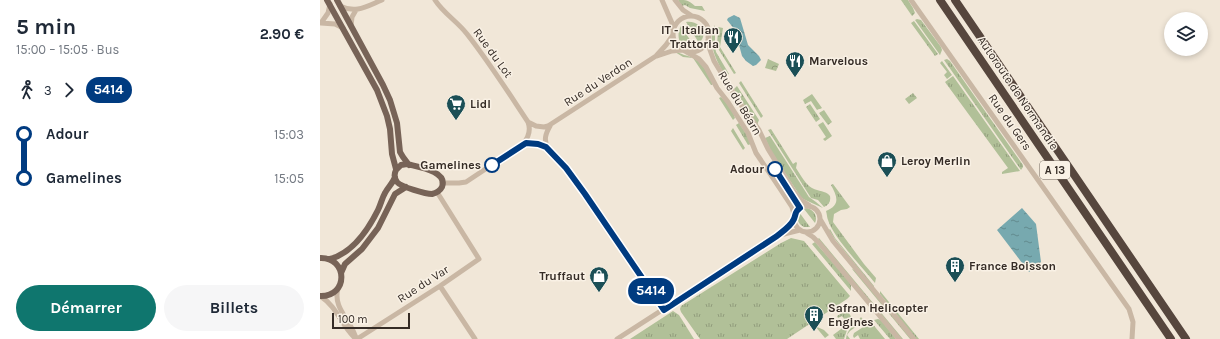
<!DOCTYPE html>
<html lang="fr">
<meta charset="utf-8">
<style>
body{margin:0;font-family:Karla,sans-serif;background:#f6f6f7;color:#1f2937;height:100vh;display:flex;flex-direction:column;font-size:15px;white-space:nowrap}
*{box-sizing:border-box;margin:0}
p{font-size:13px;color:#747a83}
.icon{flex:none;width:22px;height:22px;fill:none;stroke:currentColor;stroke-width:2;stroke-linecap:round;stroke-linejoin:round}
.map{position:relative;flex:1;overflow:hidden}
.panel{display:flex;flex-direction:column;background:#fff;width:320px}
.panel>*{flex:none}
.badge{padding:0 8px;border-radius:13px;font-size:14px;line-height:26px}
.controls{position:absolute;left:844px;top:12px;display:grid;gap:8px}
.controls a{display:grid;place-items:center;width:44px;height:44px;border-radius:50%;background:#fff;box-shadow:0 2px 6px #0003;font-size:20px}
.scale{position:absolute;left:12px;bottom:10px;width:78px;box-sizing:border-box;padding-left:4px;border:2px solid #352c26;border-top:0;font-size:11px;line-height:14px;white-space:nowrap;color:#352c26;-webkit-text-stroke:3px #f9f1e5;paint-order:stroke}
.map>.badge{position:absolute;translate:-50% -50%;box-shadow:0 0 0 2px #fff}
.legs{display:flex;align-items:center;gap:6px;height:44px;padding:0 16px;font-size:13px}
.legs p{margin-inline-start:auto}
.headline{display:flex;align-items:center;justify-content:space-between;height:68px;padding:0 16px}
h1{font-size:22px;font-weight:700;line-height:30px}
.primary-button{display:flex;gap:8px;margin-top:auto;padding:8px 16px}
.primary-button a{flex:1;height:46px;border-radius:24px;background:#0f766e;color:#fff;font-size:16px;font-weight:700;line-height:46px;text-align:center}
.primary-button a+a{background:#f6f6f7;color:#1f2937}
ul{padding:0 16px;list-style:none}
li{display:flex;align-items:center;gap:14px;height:44px;font-size:15px}
li i{display:grid;place-items:center;width:6px;height:100%;margin:0 5px;background:currentColor}
li i::after{content:'';width:10px;height:10px;margin:-5px;border:3px solid;border-radius:50%;background:#fff}
li p{margin-inline-start:auto}
li:first-child i{background:linear-gradient(#0000 50%,currentColor 0)}
li:last-child i{background:linear-gradient(currentColor 50%,#0000 0)}
main{display:flex;flex:1;min-height:0}
.map>svg:first-child{display:block}
</style>
<main>
<section class="panel">
<div class="headline"><div><h1>5 min</h1><p>15:00 – 15:05 · Bus</p></div><b>2.90 €</b></div>
<div class="legs"><svg class="icon" aria-label="walk" viewBox="0 0 24 24"><circle cx="13" cy="4" r="2"/><path d="M13 8l-2 6 4 7M11 14l-3 7M7 12l3-4h3l4 4"/></svg>3<svg class="icon" aria-label="forward" viewBox="0 0 24 24"><path d="M9 5l7 7-7 7"/></svg><b class="badge" style="background:#003b80;color:#fff">5414</b></div>
<ul>
<li><i style="color:#003b80"></i><b>Adour</b><p>15:03</p></li>
<li><i style="color:#003b80"></i><b>Gamelines</b><p>15:05</p></li>
</ul>
<div class="primary-button"><a>Démarrer</a><a>Billets</a></div>
</section>
<div class="map">
<svg width="900" height="339" viewBox="0 0 900 339">
<defs>
<pattern id="grass-tufts" width="24" height="20" patternUnits="userSpaceOnUse"><rect width="24" height="20" fill="#b1c098"/><path d="M3 7l-1-3M5 7V3M7 7l1-3M15 17l-1-3M17 17v-4M19 17l1-3" fill="none" stroke="#919c7c"/></pattern>
<pattern id="forest-crowns" width="20" height="18" patternUnits="userSpaceOnUse"><rect width="20" height="18" fill="#b1c098"/><path d="M2 6a3 3 0 1 1 6 0M12 15a3 3 0 1 1 6 0" fill="none" stroke="#919c7c"/></pattern>
<pattern id="water-ripples" width="26" height="14" patternUnits="userSpaceOnUse"><rect width="26" height="14" fill="#77a9af"/><path d="M2 4q2-2 4 0t4 0M15 11q2-2 4 0t4 0" fill="none" stroke="#628a8e"/></pattern>
</defs>
<rect width="100%" height="100%" fill="#f1e7d8"/>
<path fill="url(#grass-tufts)" d="M358 0C367 0 368 0 375 6H382L385 11 370 8 365 5 362 6Z
M581 0H588L593 8 595 13 592 16Z
M597 19 601 20 621 47 622 50 620 55 595 20Z
M594 21 618 54 615 56 591 23Z
M366 22C379 20 390 33 379 43Z
M395 25V47L396 52 409 74 405 76C397 61 386 43 395 25Z
M361 26 374 46C360 52 355 36 361 26Z
M398 27 403 28 400 47 416 73 414 74 397 47Z
M355 52C359 52 361 54 364 55 382 59 385 69 393 84L391 85 373 58 363 57Z
M627 59 630 61 703 165V167L701 170 624 60Z
M622 61 632 75 627 79 624 75 627 72 620 63Z
M633 76 700 171 682 174V172L688 168 625 82Z
M421 81 443 116 441 118 419 83Z
M417 86 439 120 437 125 414 89Z
M593 93 597 98 589 104 585 99Z
M492 94 502 108 500 109H499L497 110 491 101 485 104 483 100Z
M401 97C407 103 413 110 415 118L413 120 399 98Z
M490 104 500 119 496 122 486 107Z
M504 110 512 122 508 125 499 113Z
M503 122 512 136 505 141 503 139 506 137 498 125Z
M419 123 427 135 431 144 428 145 416 125Z
M413 128 425 148 423 150 411 131Z
M451 129 473 164 476 162 477 163 476 168C480 174 486 185 492 188 499 192 505 190 510 196 511 201 509 205 504 207L498 200 491 198 448 130Z
M450 136 489 197 496 202 503 208 483 199 480 196 452 153 445 138Z
M513 184 530 207 527 209 521 210 514 214 513 222 544 264 556 278 555 283C543 268 513 237 508 220 507 218 507 214 506 211 521 205 517 196 511 185Z
M487 208C494 210 498 216 495 223L484 209Z
M479 212 490 227H484C478 224 476 219 479 212Z
M510 229 515 238 554 286V288L514 238 509 230Z
M471 238 484 241 530 296 527 299 467 339H380L361 312 360 309 361 306 461 243Z
M499 238 583 339H580L498 239Z
M495 242 530 282 531 286V291L492 244Z
M532 269 535 270 592 339H590Z
M560 291 599 339H596L560 294Z
M527 310 535 323 529 326 522 316 518 318 517 316Z
M353 311 359 315 374 339H310Z
M558 319 561 320 576 339H570L554 320Z
M551 322 565 339H540L538 335 534 338 533 336 534 333Z
M495 326 504 330 509 335 505 338Z
M525 326 528 327 524 339H516L513 335Z"/>
<path fill="url(#forest-crowns)" d="M448 59 459 64 456 71 445 68Z"/>
<path fill="#b1c098" d="M541 317 544 321 530 331 527 335 530 339H526C527 328 535 326 541 317Z"/>
<path fill="url(#water-ripples)" d="M414 15 420 18 428 45 439 56 441 60 436 65 433 66 426 61 422 56 415 30 407 20 408 18Z
M702 208 716 224 721 262 709 272 677 230Z"/>
<g fill="none" stroke-linecap="round" stroke-linejoin="round">
<path stroke="#c9b7a4" stroke-width="5" d="M115 0C123 13 137 21 147 34 169 62 188 92 208 122 211 130 208 138 203 144L146 182 139 183H122
M342 0 352 23 353 29
M355 0 363 10 372 16
M591 0 809 309 813 322 812 339
M10 4 8 13 1 23 15 24 23 28
M20 6C36 14 47 6 62 0
M353 34a18 18 0 1 1 36 0a18 18 0 1 1-36 0Z
M31 26 32 17 36 10
M388 37 390 50 394 61 419 102 439 130 448 149 475 193 481 200 489 205
M365 51 379 59 386 67 397 88 408 102 428 133 436 153 459 187 472 207 474 214
M337 56 352 51 362 50
M208 122 216 126 224 127 228 126 336 56 346 45 353 35
M203 144 210 143 226 147 246 168 265 194 344 310
M228 148C223 140 226 133 230 126
M474 219a13 13 0 1 1 26 0a13 13 0 1 1-26 0Z
M500 219 513 241 594 339
M485 232 493 237 500 244 579 339
M460 235 480 230
M120 286 155 339
M18 289C12 308 33 322 36 339
M0 296C18 307 21 326 36 339
M37 339 120 286 159 259 117 192
M297 339 457 236 474 219"/>
<path stroke="#776357" stroke-width="6" d="M7 0 57 90 67 116 70 129 72 154 76 169
M17 0 63 85 70 100 77 123 80 152 83 157 89 165
M87 164C98 167 128 171 122 187 120 191 116 193 112 194 106 194 81 187 77 182 74 178 74 174 76 170L81 165Z
M0 258C28 257 29 297 0 296
M10 259C32 253 48 230 58 210 61 204 62 198 65 193 68 187 73 183 75 177
M21 273 25 264 42 249 58 228 75 194 86 187"/>
<path stroke="#56463d" stroke-width="8" d="M620 0 851 339
M635 0 866 339"/>
</g>
<g fill="none" stroke-linecap="round" stroke-linejoin="round">
<defs>
<path id="line-1" d="M172 165 206 143 218 144 226 147 246 168 265 194 344 310 457 236C462 232 471 226 474 219 476 214 475 211 480 208L455 169"/>
</defs>
<use href="#line-1" stroke="#fff" stroke-width="9"/>
<use href="#line-1" stroke="#003b80" stroke-width="6"/>
</g>
<defs>
<symbol id="restaurant-pin" viewBox="-11 -11 22 30"><path d="M0 17L-7.5 6A9.5 9.5 0 1 1 7.5 6Z" fill="#1b4f56" stroke="#f9f1e5"/><path d="M-5-6h1v4h1v-4h1v4h1v-4h1v5L-1.5 .5V6h-2V.5L-5-1ZM5-6V6H3V1.5H1.5Q1.5-4 5-6Z" fill="#fff"/></symbol>
<symbol id="supermarket-pin" viewBox="-11 -11 22 30"><path d="M0 17L-7.5 6A9.5 9.5 0 1 1 7.5 6Z" fill="#1b4f56" stroke="#f9f1e5"/><path d="M-6-5.5h2.5l.6 2H6L4.5 2H-2.5L-4.4-4H-6ZM-1.5 3.2a1.3 1.3 0 1 0 .1 0ZM3 3.2a1.3 1.3 0 1 0 .1 0Z" fill="#fff"/></symbol>
<symbol id="shop-pin" viewBox="-11 -11 22 30"><path d="M0 17L-7.5 6A9.5 9.5 0 1 1 7.5 6Z" fill="#1b4f56" stroke="#f9f1e5"/><path d="M-5-2.5h2.3a2.7 3.5 0 0 1 5.4 0H5L5.5 6h-11ZM-1.5-2.5h3a1.5 2.3 0 0 0-3 0Z" fill="#fff"/></symbol>
<symbol id="building-pin" viewBox="-11 -11 22 30"><path d="M0 17L-7.5 6A9.5 9.5 0 1 1 7.5 6Z" fill="#1b4f56" stroke="#f9f1e5"/><path d="M-4-6H4V6H1V3H-1V6H-4ZM-2.5-4.3h1.7v1.8h-1.7ZM.8-4.3h1.7v1.8H.8ZM-2.5-1h1.7V.8h-1.7ZM.8-1h1.7V.8H.8Z" fill="#fff"/></symbol>
</defs>
<g fill-rule="evenodd">
<use href="#restaurant-pin" x="402" y="26" width="22" height="30"/>
<use href="#restaurant-pin" x="464" y="50" width="22" height="30"/>
<use href="#supermarket-pin" x="125" y="93" width="22" height="30"/>
<use href="#shop-pin" x="556" y="150" width="22" height="30"/>
<use href="#building-pin" x="624" y="255" width="22" height="30"/>
<use href="#shop-pin" x="268" y="265" width="22" height="30"/>
<use href="#building-pin" x="483" y="304" width="22" height="30"/>
</g>
<g fill="#fff" stroke="#003b80" stroke-width="2">
<circle cx="172" cy="165" r="7"/>
<circle cx="455" cy="169" r="7"/>
</g>
<g text-anchor="middle" stroke-width="3" stroke-linejoin="round" paint-order="stroke">
<rect fill="#f9f1e5" stroke="#70675f" stroke-width="1" x="720" y="161" width="30" height="18" rx="3"/>
<g font-size="11" font-weight="bold" fill="#352c26">
<text x="735" y="174">A 13</text>
</g>
<g font-size="12" font-weight="bold" fill="#352c26" stroke="#f9f1e5" text-anchor="start">
<text x="399" y="34" text-anchor="end">IT - Italian<tspan x="399" dy="14">Trattoria</tspan></text>
<text x="489" y="65">Marvelous</text>
<text x="150" y="108">Lidl</text>
<text x="581" y="165">Leroy Merlin</text>
<text x="649" y="270">France Boisson</text>
<text x="265" y="280" text-anchor="end">Truffaut</text>
<text x="508" y="312">Safran Helicopter<tspan x="508" dy="14">Engines</tspan></text>
</g>
<g font-size="12" fill="#352c26" stroke="#f9f1e5">
<text transform="translate(173 53) rotate(54)" y="4">Rue du Lot</text>
<text transform="translate(278 82) rotate(-33)" y="4">Rue du Verdon</text>
<text transform="translate(698 93) rotate(56)" y="4">Autoroute de Normandie</text>
<text transform="translate(420 103) rotate(59)" y="4">Rue du Béarn</text>
<text transform="translate(690 122) rotate(55)" y="4">Rue du Gers</text>
<text transform="translate(103 284) rotate(-33)" y="4">Rue du Var</text>
</g>
<g font-size="12" font-weight="bold" fill="#352c26" stroke="#f9f1e5" text-anchor="end">
<text x="161" y="169">Gamelines</text>
<text x="444" y="173">Adour</text>
</g>
</g>
</svg>
<div class="controls">
<a><svg class="icon" aria-label="layers" viewBox="0 0 24 24"><path d="M12 4l9 5-9 5-9-5zM3 14l9 5 9-5"/></svg></a>
</div>
<div class="scale">100 m</div>
<b class="badge" style="left:331px;top:291px;background:#003b80;color:#fff">5414</b>
</div>
</main>
